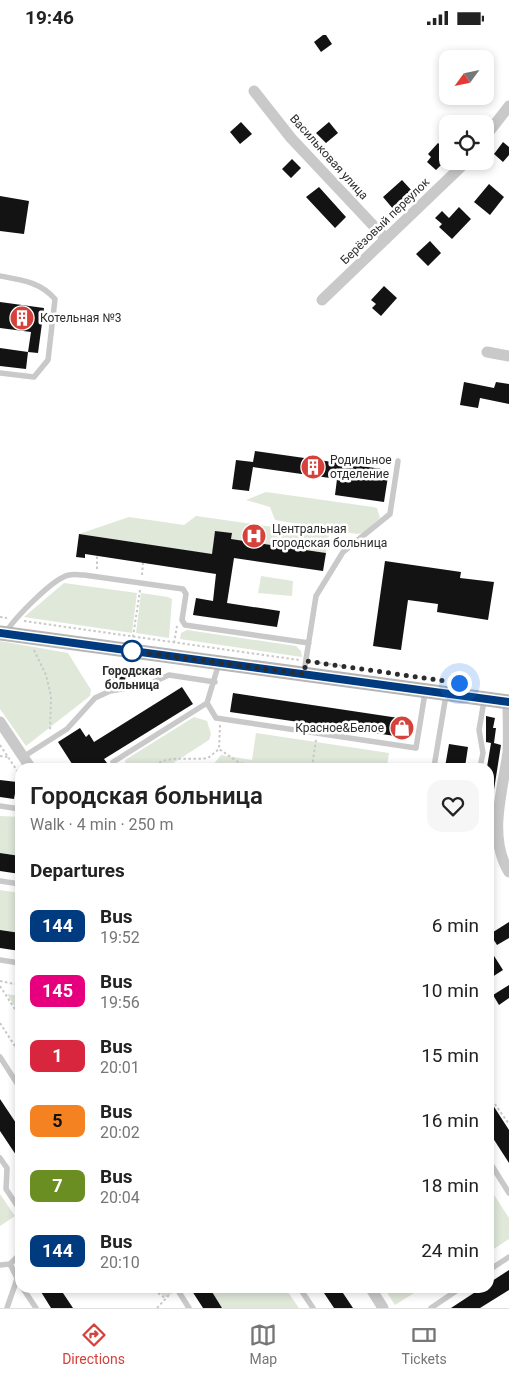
<!DOCTYPE html>
<meta charset="utf-8">
<style>
body{margin:0;font-family:Roboto,sans-serif;background:#f6f6f6;color:#222;height:100vh;display:flex;flex-direction:column;font-size:19px;white-space:nowrap}
*{box-sizing:border-box;margin:0}
p{font-size:16px;color:#767676}
.icon{flex:none;width:28px;height:28px;fill:none;stroke:currentColor;stroke-width:2;stroke-linecap:round;stroke-linejoin:round}
.map{position:relative;flex:1;overflow:hidden}
.side{position:absolute;left:15px;top:728px;width:479px;height:530px;display:flex;flex-direction:column;background:#fff;border-radius:15px;box-shadow:0 2px 8px #0003}
.side>*{flex:none}
.badge{padding:0 10px;border-radius:8px;font-size:18px;line-height:32px}
.needle{width:32px;rotate:237deg}
.tools{position:absolute;left:439px;top:15px;display:grid;gap:10px}
.tools a{display:grid;place-items:center;width:55px;height:55px;border-radius:10px;background:#fff;box-shadow:0 2px 8px #0003;font-size:25px}
.you{position:absolute;width:25px;height:25px;margin:-12px;border:4px solid #fff;border-radius:50%;background:#1a73e8;box-shadow:0 0 0 8px #1a73e833}
.map>.badge{position:absolute;translate:-50% -50%;box-shadow:0 0 0 2px #fff}
h2{padding:0 15px;font-size:19px;line-height:45px}
.round{display:grid;place-items:center;flex:none;width:52px;height:52px;border-radius:15px;background:#f6f6f6}
.head{display:flex;align-items:center;justify-content:space-between;height:85px;padding:0 15px}
h1{font-size:24px;font-weight:600;line-height:38px}
ul{padding:0;list-style:none}
li{display:flex;align-items:center;gap:15px;height:65px;padding:0 15px}
li div{flex:1}
li b{display:block;font-size:19px}
li em{font-style:normal}
li .badge{min-width:55px;font-weight:700;text-align:center}
.status{display:flex;justify-content:space-between;align-items:center;height:35px;padding:0 25px;background:#fff;direction:ltr}
.status svg{height:14px;fill:currentColor}
.dock{display:flex;justify-content:space-around;align-items:center;height:70px;border-top:1px solid #e0e0e0;background:#fff;font-size:14px;color:#767676}
.dock a{display:grid;justify-items:center;gap:2px}
.dock .current{color:#d5413b}
.map>svg:first-child{display:block}
</style>
<div class="status"><b>19:46</b><svg viewBox="0 0 49 12"><path d="M0 12V9h3v3zM5 12V6h3v6zM10 12V3h3v9zM15 12V0h3v12zM26 1h20v11H26zM47 4h2v5h-2z"/></svg></div>
<div class="map">
<svg width="509" height="1273" viewBox="0 0 509 1273">
<rect width="100%" height="100%" fill="#fff"/>
<path fill="#e0e8da" d="M266 457 373 472 377 473 380 483 363 498 357 499 275 485 270 472 246 465Z
M196 481 329 500 326 518 231 504 232 498 215 496 213 513 215 520 79 499 129 482 184 490Z
M261 541 293 546 292 561 258 558Z
M64 548 137 558 132 598 24 582Z
M141 558 168 562 172 564 169 603 136 598Z
M187 595 296 611 301 616 302 622 180 604 181 598Z
M0 606 68 618 91 655 90 661 26 711 0 674Z
M194 682 207 686 211 699 209 705 167 732H126L125 725Z
M256 698 389 718 387 732 212 731 221 720 252 725Z
M0 781 20 782V821L0 818Z
M0 855 20 858V898L0 895Z
M7 959 20 961V980Z
M489 1152 509 1183V1204L489 1217Z
M0 1159 15 1181 0 1191Z
M152 1253H181L166 1262Z
M209 1253H285L299 1273H222Z
M384 1253H422L395 1270Z"/>
<path fill="#131313" d="M323 0H326L332 9 321 17 314 7Z
M241 87 252 99 240 109 230 97Z
M329 87 338 98 326 108 316 98Z
M503 107 509 112V120L503 127 494 119Z
M438 108 448 117V123L436 135 427 127 431 122 428 119Z
M292 124 301 133 291 143 282 134Z
M402 145 413 157 394 175 383 162Z
M489 149 504 162 490 180 474 167Z
M319 152 346 182 335 193 306 162Z
M0 161 29 166 24 199 0 196Z
M459 172 471 184 452 204 439 192 442 189 435 183 442 176 449 183Z
M430 206 441 218 428 231 416 219Z
M384 251 397 263 381 281 372 273 376 269 371 265Z
M0 267 44 273 38 318 28 317 31 297 0 293Z
M0 313 28 317 26 334 0 331Z
M464 347 494 353 496 347 509 349V369L480 363 478 373 460 370Z
M255 416 389 435 384 467 335 460 337 444 253 432 249 456 232 454 236 425 253 427Z
M215 496 232 498 231 504 326 518 323 536 234 523 227 568 280 576 277 592 193 580 196 563 213 566 216 539 85 519V523L76 522 79 499 212 519Z
M385 526 461 537 460 543 494 547 488 585 437 577 438 569 408 565 401 615 373 611Z
M111 635 126 636 125 648 110 647Z
M182 652 193 669 104 724 110 732H74L58 707 80 693 86 702 89 699 94 707Z
M233 658 412 685 409 703 230 677Z
M486 681 495 683 493 693H496L494 708 501 710 493 761 489 760 487 732 491 708 486 707Z
M449 709 468 712 465 732H445Z
M0 745 17 747 14 764 0 762Z
M0 818 20 821V839L0 836Z
M509 887V903L497 910 490 899Z
M0 895 20 898V916L0 913Z
M489 913 503 935 489 944Z
M509 950V963L499 970 493 960Z
M0 1064 20 1094V1126L0 1096Z
M489 1064 509 1095V1128L489 1097Z
M509 1235V1255L480 1273H451L483 1252H489V1248Z
M38 1252H59L73 1273H51Z
M196 1252H209L222 1273H203L192 1256Z
M320 1252H339L353 1273H334Z"/>
<g fill="none" stroke-linecap="round" stroke-linejoin="round">
<path stroke="#c9c9c9" stroke-width="2" stroke-dasharray="2.5 2.5" stroke-linecap="butt" d="M97 534V521
M142 540 143 528
M0 582 7 583
M24 586 299 625
M133 602 140 555
M174 608 177 591
M34 615 46 640 51 661 50 696
M314 627 344 631
M220 690 219 714 238 727 252 732
M0 710 20 740
M0 721 8 722
M150 732C172 719 185 726 208 723L219 714
M312 732 316 705
M0 946 20 950
M0 951 20 982
M0 988 20 1019
M14 1010 20 1006
M489 1061 509 1089
M150 1252 165 1263
M157 1273 170 1259"/>
<path stroke="#c9c9c9" stroke-width="5.5" d="M0 241C22 245 40 247 55 264L48 325 34 342 0 338
M6 597C15 583 53 543 69 540 73 539 79 540 84 540L183 554 186 559 182 585 185 590 309 608
M304 637 316 561 343 517 390 479 398 426
M207 668 216 683 416 713 425 658
M23 722 67 694 95 663 110 656 147 650 169 640 215 647
M113 727 207 668 219 628
M434 732 446 660
M480 732 483 718 479 695 484 666
M0 771 20 774
M0 846 20 849
M0 925 20 928
M0 1022 20 1053
M0 1123 7 1133 6 1154 20 1175
M489 1126 509 1158
M20 1219 10 1229 20 1249
M0 1230 10 1229
M489 1235 509 1222
M22 1252 36 1273
M299 1252 313 1273
M177 1254 189 1273
M7 1273 17 1244
M431 1273 462 1252"/>
<path stroke="#c9c9c9" stroke-width="11" d="M254 56 291 103 386 204
M485 102 509 71
M322 265 467 126
M487 317 509 321
M508 667C508 683 509 701 508 717 503 755 487 802 509 837
M0 687 30 732
M370 1252 383 1273"/>
<path stroke="#b6b6b6" stroke-width="15" d="M0 598 509 667"/>
</g>
<g fill="none" stroke-linecap="round" stroke-linejoin="round">
<defs>
<path id="line" d="M0 598 509 667"/>
</defs>
<use href="#line" stroke="#fff" stroke-width="11"/>
<use href="#line" stroke="#003b80" stroke-width="8"/>
<path stroke="#2c2c2c" stroke-width="5" stroke-dasharray="0 9" d="M132 616 304 639 306 626 459 648"/>
</g>
<defs>
<symbol id="building-disc" viewBox="-11 -11 22 22"><circle r="9.5" fill="#d5413b" stroke="#fff"/><path d="M-4-6H4V6H1V3H-1V6H-4ZM-2.5-4.3h1.7v1.8h-1.7ZM.8-4.3h1.7v1.8H.8ZM-2.5-1h1.7V.8h-1.7ZM.8-1h1.7V.8H.8Z" fill="#fff"/></symbol>
<symbol id="hospital-disc" viewBox="-11 -11 22 22"><circle r="9.5" fill="#d5413b" stroke="#fff"/><path d="M-5-5h3v3.5h4V-5h3V5h-3V1.5h-4V5h-3Z" fill="#fff"/></symbol>
<symbol id="shop-disc" viewBox="-11 -11 22 22"><circle r="9.5" fill="#d5413b" stroke="#fff"/><path d="M-5-2.5h2.3a2.7 3.5 0 0 1 5.4 0H5L5.5 6h-11ZM-1.5-2.5h3a1.5 2.3 0 0 0-3 0Z" fill="#fff"/></symbol>
</defs>
<g fill-rule="evenodd">
<use href="#building-disc" x="8" y="269" width="28" height="28"/>
<use href="#building-disc" x="299" y="418" width="28" height="28"/>
<use href="#hospital-disc" x="240" y="487" width="28" height="28"/>
<use href="#shop-disc" x="388" y="679" width="28" height="28"/>
</g>
<circle fill="#fff" stroke="#003b80" stroke-width="2.5" cx="132" cy="616" r="10"/>
<g text-anchor="middle" stroke-width="5" stroke-linejoin="round" paint-order="stroke">
<g font-size="12" fill="#2c2c2c" stroke="#fff">
<text transform="translate(329 122) rotate(48)" y="4">Васильковая улица</text>
<text transform="translate(385 186) rotate(-44)" y="4">Берёзовый переулок</text>
</g>
<g font-size="12" fill="#2c2c2c" stroke="#fff" text-anchor="start">
<text x="40" y="287">Котельная №3</text>
<text x="330" y="429">Родильное<tspan x="330" dy="14">отделение</tspan></text>
<text x="272" y="498">Центральная<tspan x="272" dy="14">городская больница</tspan></text>
<text x="384" y="697" text-anchor="end">Красное&amp;Белое</text>
</g>
<g font-size="12" font-weight="bold" fill="#2c2c2c" stroke="#fff">
<text x="132" y="640">Городская<tspan x="132" dy="14">больница</tspan></text>
</g>
</g>
</svg>
<div class="tools">
<a><svg class="needle" viewBox="-14 -14 28 28"><path d="M0-13l5 13h-10z" fill="#e53935"/><path d="M0 13l5-13h-10z" fill="#767676"/></svg></a>
<a><svg class="icon" aria-label="locate" viewBox="0 0 24 24"><circle cx="12" cy="12" r="6"/><path d="M12 2v4M12 18v4M2 12h4M18 12h4"/></svg></a>
</div>
<div class="you" style="left:459px;top:648px"></div>
<section class="side">
<div class="head"><div><h1>Городская больница</h1><p>Walk · 4 min · 250 m</p></div><a class="round"><svg class="icon" aria-label="heart" viewBox="0 0 24 24"><path d="M12 20l-8-8c-3-5 5-10 8-4 3-6 11-1 8 4z"/></svg></a></div>
<h2>Departures</h2>
<ul>
<li><span class="badge" style="background:#003b80;color:#fff">144</span><div><b>Bus</b><p>19:52</p></div><em>6 min</em></li>
<li><span class="badge" style="background:#e6007e;color:#fff">145</span><div><b>Bus</b><p>19:56</p></div><em>10 min</em></li>
<li><span class="badge" style="background:#d7263d;color:#fff">1</span><div><b>Bus</b><p>20:01</p></div><em>15 min</em></li>
<li><span class="badge" style="background:#f58220;color:#111">5</span><div><b>Bus</b><p>20:02</p></div><em>16 min</em></li>
<li><span class="badge" style="background:#6b8e23;color:#fff">7</span><div><b>Bus</b><p>20:04</p></div><em>18 min</em></li>
<li><span class="badge" style="background:#003b80;color:#fff">144</span><div><b>Bus</b><p>20:10</p></div><em>24 min</em></li>
</ul>
</section>
</div>
<nav class="dock">
<a class="current"><svg class="icon" aria-label="directions" viewBox="0 0 24 24"><path d="M12 3l9 9-9 9-9-9zM9 14v-3h6M13 9l2 2-2 2"/></svg>Directions</a>
<a><svg class="icon" aria-label="map" viewBox="0 0 24 24"><path d="M3 6l6-2 6 2 6-2v14l-6 2-6-2-6 2zM9 4v14M15 6v14"/></svg>Map</a>
<a><svg class="icon" aria-label="tickets" viewBox="0 0 24 24"><path d="M3 7h18v10H3zM15 7v10"/></svg>Tickets</a>
</nav>
